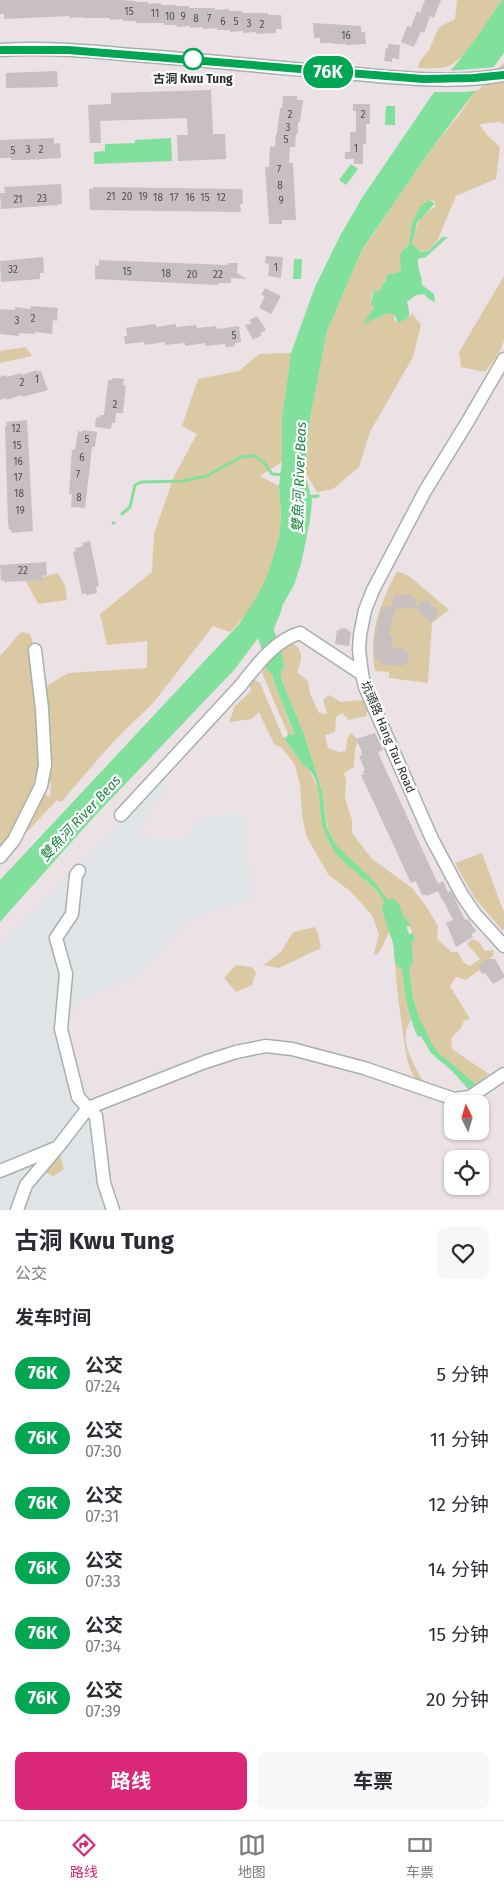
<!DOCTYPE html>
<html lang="zh">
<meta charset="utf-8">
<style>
body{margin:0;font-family:"Fira Sans","Noto Sans SC",sans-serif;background:#f7f7f7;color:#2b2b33;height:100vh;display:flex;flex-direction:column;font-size:19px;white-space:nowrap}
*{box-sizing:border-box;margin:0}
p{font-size:16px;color:#7c7c81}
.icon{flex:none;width:28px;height:28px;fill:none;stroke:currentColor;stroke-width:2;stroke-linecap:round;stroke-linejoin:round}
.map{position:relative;height:1210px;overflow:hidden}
.side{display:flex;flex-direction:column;background:#fff;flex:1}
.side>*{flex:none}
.badge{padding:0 10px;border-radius:16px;font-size:18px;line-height:32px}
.needle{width:32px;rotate:355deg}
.tools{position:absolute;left:444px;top:1095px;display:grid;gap:10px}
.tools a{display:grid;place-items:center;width:45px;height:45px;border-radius:10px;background:#fff;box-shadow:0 1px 4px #0004;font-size:25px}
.map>.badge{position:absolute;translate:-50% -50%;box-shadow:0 0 0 2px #fff}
h2{padding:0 15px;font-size:19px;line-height:45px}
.round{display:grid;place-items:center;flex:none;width:52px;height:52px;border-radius:10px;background:#f7f7f7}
.summary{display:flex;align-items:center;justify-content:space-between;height:85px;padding:0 15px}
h1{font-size:24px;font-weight:700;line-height:38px}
.primary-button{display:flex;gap:10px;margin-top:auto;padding:10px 15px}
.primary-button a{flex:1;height:58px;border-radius:10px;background:#db2777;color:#fff;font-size:20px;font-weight:700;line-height:58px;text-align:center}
.primary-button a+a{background:#f7f7f7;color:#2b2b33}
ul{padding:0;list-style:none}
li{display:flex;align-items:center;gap:15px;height:65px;padding:0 15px}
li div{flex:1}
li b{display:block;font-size:19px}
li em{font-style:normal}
li .badge{min-width:55px;font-weight:700;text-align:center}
.tab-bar{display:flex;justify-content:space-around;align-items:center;height:70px;border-top:1px solid #e1e1e2;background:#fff;font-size:14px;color:#7c7c81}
.tab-bar a{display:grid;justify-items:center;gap:2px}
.tab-bar .current{color:#db2777}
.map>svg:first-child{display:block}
</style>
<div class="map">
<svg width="504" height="1210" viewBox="0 0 504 1210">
<rect width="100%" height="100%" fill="#ece1e5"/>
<path fill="#e0e4e6" d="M160 780 167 787 134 837 187 838 199 818 241 813 254 897 188 920 134 977 75 1003 68 1030 90 1101 112 1210H0V945Z"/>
<path fill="#dbc9a4" d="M457 0H502C491 17 465 62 446 67 437 69 427 68 418 68L420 61 429 50 439 27 455 19Z
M504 63V124L499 122 479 124 487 135 500 147 496 179 456 196 437 241 429 251H417L412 244C416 227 418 216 435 207V201L429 200 412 223 409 244 405 248 404 270 384 280 383 287 380 291 374 290 371 297 374 307 364 323 389 313 395 315 394 320 398 323 409 318 412 313 421 325 413 357 370 432 359 467 333 489 317 492 305 472 310 419 327 331 344 291 362 251 432 148 459 115 480 84Z
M504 276V340L499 353 485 372 461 367 459 352Z
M26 347 32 356 0 363V351Z
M291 353 282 418V462L260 476 279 486C280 503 282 520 279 537 273 571 256 608 230 632L213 626 154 702 113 742 61 802 54 800 56 801 22 837 40 792 50 797 51 783 38 782 0 855V656L21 632 30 634 47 686 68 673 147 668V641L107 645 100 614 152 572 154 534 174 476 197 434 182 426 198 379 239 371 259 354Z
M397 571 409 576 449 610 432 623 428 683 389 678V672L375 671C368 635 380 603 397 571Z
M58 573 65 585 67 600 38 604 26 581Z
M282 635C300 648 306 650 297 672L308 681 310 694 319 713 327 714 323 700 329 695 341 702 360 700 370 703 366 716 349 720 342 713 336 717 335 732 325 735 328 748 339 752 346 751 347 739 351 733 358 740 355 750 354 767 344 773 346 780 345 798 352 820V833L372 859 412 888 426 906 438 926 437 939 452 952H458L464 963 470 966 480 959 467 944 472 939 479 942 485 951 494 950 493 956 486 961V968L478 971 466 980 456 977 450 986 470 1019 464 1021 461 1028 451 1039 452 1049 489 1074 477 1085 439 1053 432 1044 419 1018 413 998 406 948V945L415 939 406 918 400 916 374 881 336 845 328 829 322 791 304 734 282 681 276 647Z
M269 660 274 682 295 736 288 734 262 673 265 664Z
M251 680H255L260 683 283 737 304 766 309 769 318 788 324 830 330 845 381 896 388 907 392 921 389 922 390 931C385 938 382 951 376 955L374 954 379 934 372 915 351 892 328 874 306 836 302 814 300 785 295 765 282 748 274 744 259 712 252 719 229 722 235 706 251 691 250 684Z
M482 853 503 910H504V929L502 930 474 897 455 863Z
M315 927 318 934 321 948 279 968 263 965 281 952 293 932Z
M394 946 399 948 400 952 411 1020C397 1040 414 1064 424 1083L417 1081C405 1064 405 1045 402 1025 398 999 395 973 394 946Z
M236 965 252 967 256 973 252 985 236 992 224 978Z
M60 1156 64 1169 53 1176 39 1169 37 1160Z"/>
<path fill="#81e09b" d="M502 0H504V53L432 148 362 250 327 331 310 419 305 472 312 501 310 520 301 564 294 585 282 606 234 670 92 819 0 922V880L240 623 258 595 269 571 279 537 281 516 279 486 282 462V418L291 353 315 287 340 236 362 198 432 95 477 37Z
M386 106H395V125H385Z
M171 138 172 161 94 164V152L105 151V144L135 143V140Z
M351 164 358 169 346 185 339 180Z
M429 200 435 203 417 223 412 244 421 252 429 251 442 237H448L426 257 418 259C417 269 422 275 422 285L434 294 435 302 430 300 424 294 416 295 407 302 409 311V318L398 323 395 315 389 313 363 324 374 307 371 303 374 290 380 291 388 274 396 273 401 270 400 254 409 244 412 223 420 207Z
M294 259H302L301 279H293Z
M278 655 282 681 304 734 322 791 327 828 336 845 374 881 400 916 406 918 410 926 390 931 388 923 391 921C387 884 345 873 330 844 325 835 322 825 321 815 319 800 320 774 304 766L283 737 286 738 288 734 295 735 274 682 269 660Z
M413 933 415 939 406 948 413 998 419 1017 432 1044 439 1053 477 1085 470 1091 452 1071 431 1053 421 1036 418 1037C405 1010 404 981 400 952L399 948 394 946 393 939Z"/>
<path fill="#ece1e5" d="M496 67 479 90 466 92H430L447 71Z"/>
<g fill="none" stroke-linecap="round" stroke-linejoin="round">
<path stroke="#81e09b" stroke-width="3" d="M308 497 318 496
M122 514 130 507 135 485 141 482 183 481 207 476 241 457 256 456 265 464 272 474 284 475
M113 523H114"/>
<path stroke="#81e09b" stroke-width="18" d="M273 607 264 629 273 654 275 665
M391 908 402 942 404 960"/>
</g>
<path fill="#c8bfc1" d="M0 0H122L135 1V2H148V4L161 3V5H176V6H189V8H215V10L229 9V11H242V13H268V15H281L282 29H276V33L256 34V32L243 33V31L230 32V30H217V28L203 29V27L190 28V26L177 27V25H164V23H136V21H123V19L110 20V18H83V17L70 18V16L4 19V14H0Z
M425 0H441L434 18 430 16 424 33 421 31 414 47 401 42 407 26 411 27 417 11 420 13Z
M313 23 361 26V32H365L366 44 346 45V44H333V43H320V38H314Z
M388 44 400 45 399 59 392 58V62L384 61 386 48H388Z
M57 71 58 87 6 88V73Z
M211 90 213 134H225L226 159 178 161 177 135H188L187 118 100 121 101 143H90L88 105 111 104V93Z
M283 96H297V100H303L300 122H298V134H296L295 147H290L289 163H293L296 220H282V224H269L265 167H269L270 146 275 147 276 134H277L280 108H282Z
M353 104H370V124H366V144H363V164H354V159H345V152H350V132H356V111H353Z
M54 138V144L60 143 61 158 26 160H11V158H0V140Z
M61 184 62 204H59V205L1 209 0 193H5L4 187Z
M93 187 242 189 243 204H240L241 212 90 210 89 189H93Z
M266 256 283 257 281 278 268 276 269 264 265 263Z
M43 257 44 273H40V279L1 282 0 261Z
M99 260 228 265V263H238L237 273 247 279 231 278V283H218V285L95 279V265L99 266Z
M265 288 281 296 271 314 259 308 265 296 261 295Z
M31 306 58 308 57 321 53 320 52 334 35 332V334L19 333V336L0 334V309L15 310V307L30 309Z
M257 316 266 330 260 333 262 335 253 340 245 325 252 324 249 320Z
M156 324V327L176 324V327L196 325 197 328 216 326 217 329 239 326 241 342 235 343V346L226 347 225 344 205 346V343L185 346V343L165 345V342L145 345 144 342 125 344 124 336H127L126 328Z
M37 370V372L41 371 48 390 22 397 21 395 7 400 6 398 0 400V377L6 375 7 377 21 373 22 375Z
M112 378 124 379 123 385 126 386 123 413H116L115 423H112L111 429 95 427 96 417 99 418 100 415H104L108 380H112Z
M27 420 33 531 12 533 11 530H9L8 521 5 426H7L6 422Z
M83 430 97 432 95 447H92L85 508 71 507 72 494H69L72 450H75L78 431 82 432Z
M90 541 99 586 96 587 97 593 86 595 85 593 82 594 73 552 76 551 75 548 83 546 82 543Z
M46 562 47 575 42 576V580L4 582V580L1 581 0 565Z
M412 594V598H415L416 607 422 601 424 602 427 600 439 613 430 623 415 607 395 609 389 636H393L392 648 404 649 409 654 408 662 403 666 383 665 374 655 375 635 382 607 386 608V606L392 607V599H394V595Z
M340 628 348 629V631L351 632 349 646 335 644 337 630 340 631Z
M375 733 383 750 378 752 379 755 438 884 443 881 448 892 451 891 465 920 468 919 476 931 471 934 473 937 456 947 446 923 453 920 443 900H442L438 891 426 896 425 894 422 895 416 881 411 883 361 775 364 774 363 771 365 770 359 756 362 755 361 753 362 752 356 739Z
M488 959H495L504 975V978L493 984 485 973 482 974 478 965Z"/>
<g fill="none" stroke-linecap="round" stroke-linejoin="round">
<defs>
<path id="minor" d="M0 50C44 47 89 51 133 55 207 60 282 69 356 74 405 78 455 84 504 75
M504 359 468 421 425 491 373 590 365 610 360 635 359 650 362 674 365 687 432 839 462 895 475 914 504 946
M121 815 241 685C256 666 275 640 300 633L362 674
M0 857 14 840 41 786 45 765 42 709 35 650
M79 871 76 875 72 914 56 938 66 974 61 1029 78 1097 88 1108 205 1062 236 1052 266 1046 292 1049 364 1068 454 1099 470 1097 504 1074
M0 1171 56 1148
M17 1210 26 1185 58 1147 88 1108 96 1116 104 1183 113 1210"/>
</defs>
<use href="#minor" stroke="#a6b0ae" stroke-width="15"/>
<use href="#minor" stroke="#fff" stroke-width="12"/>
</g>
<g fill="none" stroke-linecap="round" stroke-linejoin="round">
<defs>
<path id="line" d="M0 50H68L423 79 473 78 504 75"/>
</defs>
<use href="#line" stroke="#fff" stroke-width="11"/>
<use href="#line" stroke="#00a651" stroke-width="8"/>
</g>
<circle fill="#fff" stroke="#00a651" stroke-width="2.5" cx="193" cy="59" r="10"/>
<g text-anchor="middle" stroke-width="4.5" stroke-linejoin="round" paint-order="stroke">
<g font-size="10" fill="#535151">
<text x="129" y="15">15</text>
<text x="155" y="17">11</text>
<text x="170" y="20">10</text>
<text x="183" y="20">9</text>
<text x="196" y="22">8</text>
<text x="209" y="22">7</text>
<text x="223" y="25">6</text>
<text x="236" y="25">5</text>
<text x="249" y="27">3</text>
<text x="262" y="28">2</text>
<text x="346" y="39">16</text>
<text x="290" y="118">2</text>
<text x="363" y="118">2</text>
<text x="288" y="131">3</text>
<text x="286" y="143">5</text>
<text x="356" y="152">1</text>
<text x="28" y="153">3</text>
<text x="41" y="153">2</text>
<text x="13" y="154">5</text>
<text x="279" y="173">7</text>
<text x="280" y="189">8</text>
<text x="111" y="200">21</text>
<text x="127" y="200">20</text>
<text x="143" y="200">19</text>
<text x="158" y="201">18</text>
<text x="174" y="201">17</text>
<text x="190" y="201">16</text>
<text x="205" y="201">15</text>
<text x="221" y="201">12</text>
<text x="42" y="202">23</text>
<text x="18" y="203">21</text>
<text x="281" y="204">9</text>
<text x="276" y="271">1</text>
<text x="13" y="273">32</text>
<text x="127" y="275">15</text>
<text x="166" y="277">18</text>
<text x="192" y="278">20</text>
<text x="218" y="278">22</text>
<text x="33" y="322">2</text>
<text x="17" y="324">3</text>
<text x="234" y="339">5</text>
<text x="37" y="383">1</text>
<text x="22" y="386">2</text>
<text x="115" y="408">2</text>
<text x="16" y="432">12</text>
<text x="87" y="443">5</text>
<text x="17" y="449">15</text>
<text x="82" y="461">6</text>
<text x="18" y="465">16</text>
<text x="78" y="478">7</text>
<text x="18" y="481">17</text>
<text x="19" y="497">18</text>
<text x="79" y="501">8</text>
<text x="20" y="514">19</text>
<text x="23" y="574">22</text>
</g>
<g font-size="12" font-weight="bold" fill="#2c2c2c" stroke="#fff">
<text x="193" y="83">古洞 Kwu Tung</text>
</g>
<g font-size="12" fill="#2c2c2c" stroke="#fff">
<text transform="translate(388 737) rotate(67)" y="4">坑頭路 Hang Tau Road</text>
</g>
<g font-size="14" font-style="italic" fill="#1e8843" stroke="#fff">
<text transform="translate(299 477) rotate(-88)" y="5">雙魚河 River Beas</text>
<text transform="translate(80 818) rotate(-47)" y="5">雙魚河 River Beas</text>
</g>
</g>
</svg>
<div class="tools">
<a><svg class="needle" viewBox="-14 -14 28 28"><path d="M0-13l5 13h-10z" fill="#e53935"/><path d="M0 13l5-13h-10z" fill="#7c7c81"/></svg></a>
<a><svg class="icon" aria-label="locate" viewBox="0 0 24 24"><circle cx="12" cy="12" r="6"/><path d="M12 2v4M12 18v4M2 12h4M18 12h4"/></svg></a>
</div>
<b class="badge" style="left:328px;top:72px;background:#00a651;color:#fff">76K</b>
</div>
<section class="side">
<div class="summary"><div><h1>古洞 Kwu Tung</h1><p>公交</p></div><a class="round"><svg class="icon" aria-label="heart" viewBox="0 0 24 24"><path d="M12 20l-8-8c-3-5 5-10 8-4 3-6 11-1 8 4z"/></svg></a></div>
<h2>发车时间</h2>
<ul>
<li><span class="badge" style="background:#00a651;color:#fff">76K</span><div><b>公交</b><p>07:24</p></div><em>5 分钟</em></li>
<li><span class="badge" style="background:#00a651;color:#fff">76K</span><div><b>公交</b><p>07:30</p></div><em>11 分钟</em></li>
<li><span class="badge" style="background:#00a651;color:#fff">76K</span><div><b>公交</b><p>07:31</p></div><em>12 分钟</em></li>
<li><span class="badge" style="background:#00a651;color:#fff">76K</span><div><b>公交</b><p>07:33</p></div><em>14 分钟</em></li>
<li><span class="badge" style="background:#00a651;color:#fff">76K</span><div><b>公交</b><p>07:34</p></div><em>15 分钟</em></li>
<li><span class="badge" style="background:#00a651;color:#fff">76K</span><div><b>公交</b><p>07:39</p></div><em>20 分钟</em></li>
</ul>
<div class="primary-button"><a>路线</a><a>车票</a></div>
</section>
<nav class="tab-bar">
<a class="current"><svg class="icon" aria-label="directions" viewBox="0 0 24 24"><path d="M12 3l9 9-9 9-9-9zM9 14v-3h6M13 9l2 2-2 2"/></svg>路线</a>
<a><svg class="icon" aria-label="map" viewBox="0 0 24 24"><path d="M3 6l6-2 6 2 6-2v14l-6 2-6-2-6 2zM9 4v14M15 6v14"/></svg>地图</a>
<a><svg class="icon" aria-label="tickets" viewBox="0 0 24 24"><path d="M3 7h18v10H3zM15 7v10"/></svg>车票</a>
</nav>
